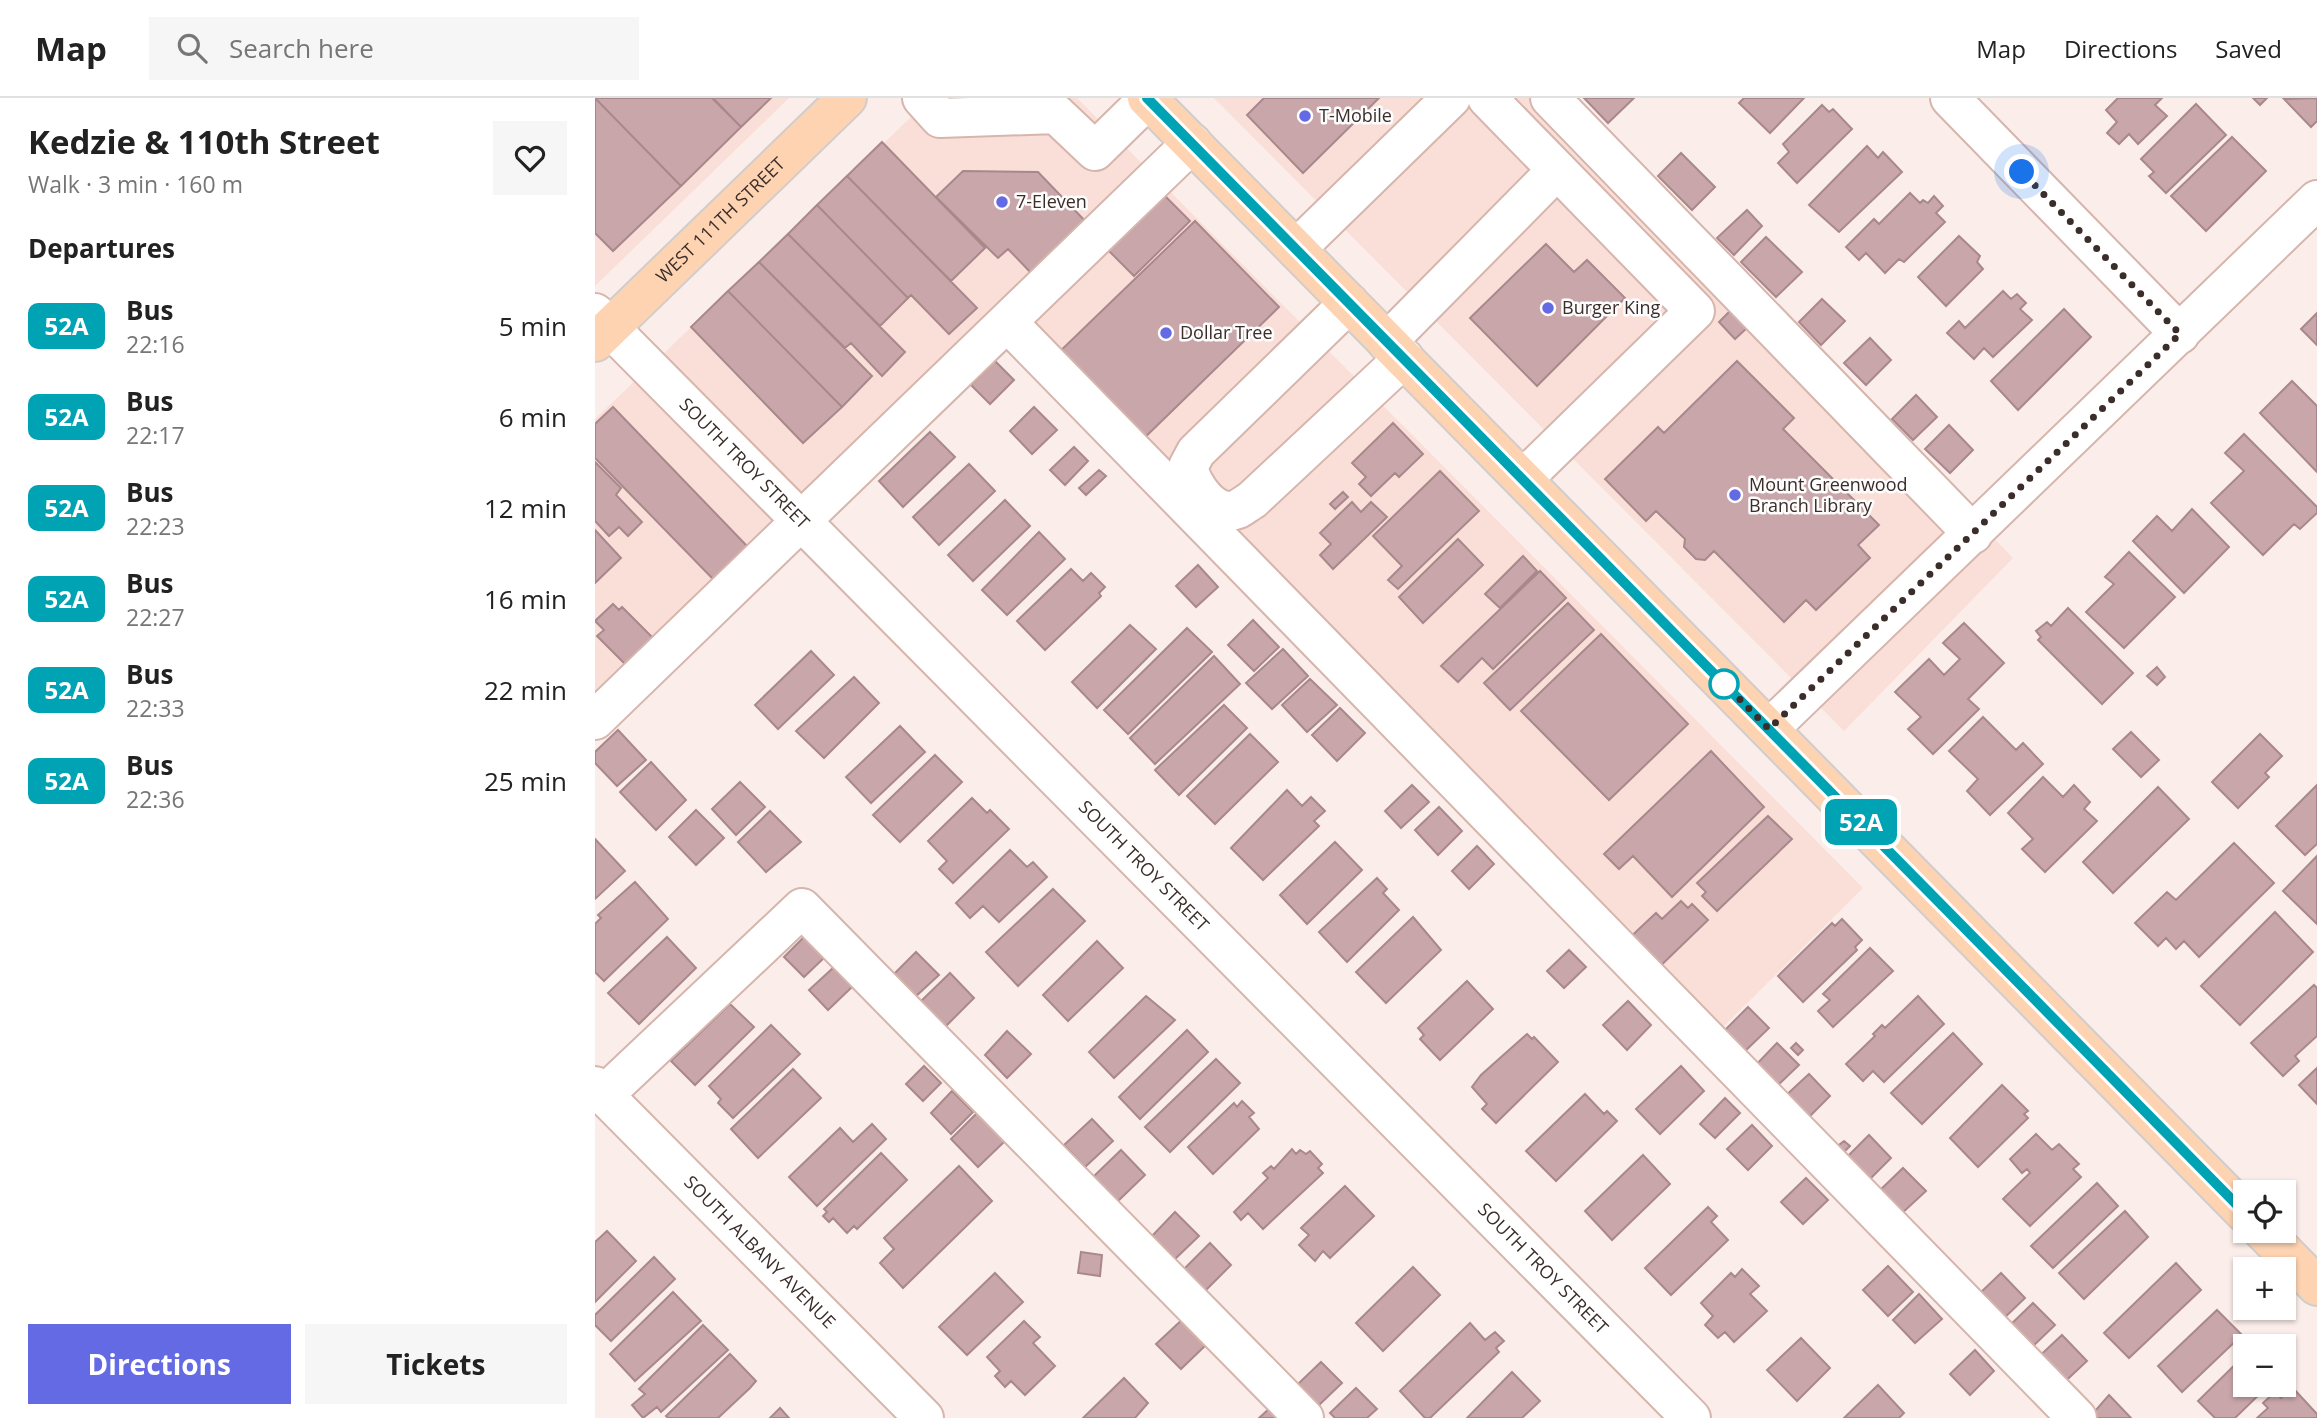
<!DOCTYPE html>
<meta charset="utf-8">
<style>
body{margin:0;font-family:"Open Sans",sans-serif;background:#f6f6f6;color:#222;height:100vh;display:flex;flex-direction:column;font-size:26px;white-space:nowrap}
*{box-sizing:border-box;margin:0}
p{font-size:23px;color:#767676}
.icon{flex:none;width:38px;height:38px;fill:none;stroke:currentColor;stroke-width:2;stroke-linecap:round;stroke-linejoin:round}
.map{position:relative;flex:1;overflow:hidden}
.sheet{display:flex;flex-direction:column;background:#fff;width:595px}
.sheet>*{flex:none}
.badge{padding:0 14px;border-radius:10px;font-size:24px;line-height:46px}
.buttons{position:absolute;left:1638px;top:1082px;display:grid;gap:14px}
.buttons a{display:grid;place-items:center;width:63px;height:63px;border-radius:0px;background:#fff;box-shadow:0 2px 5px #0004;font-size:35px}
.you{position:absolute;width:35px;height:35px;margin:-18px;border:5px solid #fff;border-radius:50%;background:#1a73e8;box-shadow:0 0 0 10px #1a73e833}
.map>.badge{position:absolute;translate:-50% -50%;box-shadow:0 0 0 4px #fff}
h2{padding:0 28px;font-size:26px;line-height:63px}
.round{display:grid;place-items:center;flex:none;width:74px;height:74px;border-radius:0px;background:#f6f6f6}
.headline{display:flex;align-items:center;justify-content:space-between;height:119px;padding:0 28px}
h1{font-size:33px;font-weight:700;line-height:52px}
.button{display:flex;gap:14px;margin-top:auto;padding:14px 28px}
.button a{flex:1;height:80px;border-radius:0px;background:#636ae3;color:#fff;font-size:28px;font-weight:700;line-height:80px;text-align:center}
.button a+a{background:#f6f6f6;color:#222}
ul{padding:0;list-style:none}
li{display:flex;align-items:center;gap:21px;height:91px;padding:0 28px}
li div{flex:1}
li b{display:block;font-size:26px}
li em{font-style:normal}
li .badge{min-width:77px;font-weight:700;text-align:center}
header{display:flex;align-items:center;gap:42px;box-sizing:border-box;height:98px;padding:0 35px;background:#fff;border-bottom:2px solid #e0e0e0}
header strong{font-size:33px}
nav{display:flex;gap:38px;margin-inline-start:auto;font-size:24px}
.search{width:490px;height:63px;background:#f6f6f6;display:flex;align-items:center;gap:18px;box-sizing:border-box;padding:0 24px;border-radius:0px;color:#767676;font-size:26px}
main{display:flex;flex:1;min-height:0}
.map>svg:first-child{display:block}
</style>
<header>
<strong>Map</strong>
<div class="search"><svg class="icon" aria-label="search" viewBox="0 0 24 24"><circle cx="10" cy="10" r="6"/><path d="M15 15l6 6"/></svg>Search here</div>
<nav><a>Map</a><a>Directions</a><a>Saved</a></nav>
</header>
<main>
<section class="sheet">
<div class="headline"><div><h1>Kedzie &amp; 110th Street</h1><p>Walk · 3 min · 160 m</p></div><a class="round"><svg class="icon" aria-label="heart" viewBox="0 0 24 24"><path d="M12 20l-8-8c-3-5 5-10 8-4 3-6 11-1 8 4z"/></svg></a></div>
<h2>Departures</h2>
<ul>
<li><span class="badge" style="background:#00a3b4;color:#fff">52A</span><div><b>Bus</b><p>22:16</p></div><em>5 min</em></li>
<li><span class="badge" style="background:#00a3b4;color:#fff">52A</span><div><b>Bus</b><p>22:17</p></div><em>6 min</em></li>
<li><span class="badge" style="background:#00a3b4;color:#fff">52A</span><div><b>Bus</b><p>22:23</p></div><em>12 min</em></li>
<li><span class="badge" style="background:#00a3b4;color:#fff">52A</span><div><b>Bus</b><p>22:27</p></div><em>16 min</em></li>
<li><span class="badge" style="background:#00a3b4;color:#fff">52A</span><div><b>Bus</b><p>22:33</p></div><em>22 min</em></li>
<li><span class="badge" style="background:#00a3b4;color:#fff">52A</span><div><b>Bus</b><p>22:36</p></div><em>25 min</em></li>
</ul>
<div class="button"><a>Directions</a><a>Tickets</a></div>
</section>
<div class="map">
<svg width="1722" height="1320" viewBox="0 0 1722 1320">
<rect width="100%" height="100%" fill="#fbede9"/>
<path fill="#f9dfd8" d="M0 0H194L0 188Z
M336 0H482L1268 790 1110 947 415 237 0 632V321Z
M619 0H973L1418 460 1249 633Z"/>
<path fill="#c9a6aa" stroke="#a9888c" stroke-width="2" d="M0 0 86 88 18 153 0 135Z
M0 0H117L146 29 86 88Z
M118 0H176L146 29Z
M669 0H784L708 75 652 17Z
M989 0H1039L1013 25Z
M1149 0H1209L1175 35 1144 5Z
M1523 0H1567L1560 7 1572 18 1543 46 1534 36 1524 46 1512 35 1522 24 1511 12Z
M1658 0H1672L1665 7Z
M1722 0V23L1716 29 1689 1Z
M1601 6 1631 37 1571 95 1554 78 1559 74 1546 61Z
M1227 7 1234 14 1238 11 1257 31 1202 85 1183 65 1194 54 1188 46Z
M1637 39 1671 73 1611 133 1576 98Z
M287 44 390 150 356 183 252 78Z
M1272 48 1283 60 1288 54 1307 74 1244 134 1214 107Z
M1086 55 1120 89 1097 112 1063 78Z
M368 73 443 74 494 127 440 179 413 151 403 160 341 99Z
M252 78 382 210 354 236 316 197 313 200 222 107Z
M1315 95 1325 105 1328 102 1333 105 1339 98 1348 108 1341 115 1350 124 1309 164 1304 161 1290 175 1271 155 1264 162 1251 149 1279 121 1284 126Z
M568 96 595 123 539 178 511 150Z
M222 107 313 200 285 228 193 136Z
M1152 112 1167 128 1139 157 1122 140Z
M600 123 684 209 542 347 458 260Z
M193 136 310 254 287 278 256 245 250 250 164 164Z
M1364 138 1385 158 1382 164 1388 171 1351 208 1323 179Z
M1171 139 1207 174 1181 199 1146 164Z
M951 146 979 174 992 162 1030 200 942 288 875 220Z
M164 164 277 278 247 309 133 193Z
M133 193 247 309 208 345 96 229Z
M1408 193 1416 201 1422 196 1431 205 1425 211 1437 222 1398 259 1389 250 1379 261 1352 235 1364 223 1370 230Z
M1227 201 1250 223 1226 247 1204 224Z
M1469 211 1496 239 1423 312 1396 283Z
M1136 212 1153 229 1140 241 1124 224Z
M1722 215V247L1706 231Z
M1275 240 1296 262 1271 287 1249 265Z
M400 263 419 282 395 306 376 287Z
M1142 263 1199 320 1188 331 1284 427 1263 447 1275 460 1221 512 1211 502 1189 524 1119 453 1110 462 1101 461 1089 449 1090 441 1061 413 1051 423 1010 381 1063 329 1069 335Z
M1697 283 1722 308V374L1665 315Z
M1321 297 1342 319 1318 342 1297 321Z
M18 309 152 448 118 481 0 360V326Z
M439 309 462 332 437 356 415 333Z
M798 325 828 356 804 379 800 375 776 398 764 386 771 379 757 365Z
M1354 327 1378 352 1355 375 1330 351Z
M335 334 360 359 308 409 284 383Z
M1649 336 1722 409V415L1705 431 1699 426 1668 457 1616 405 1649 373 1630 355Z
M479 349 493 363 470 387 455 372Z
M0 364 26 390 21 397 47 424 33 438 24 429 14 438 0 423Z
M374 366 400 393 344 447 318 419Z
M504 372 511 378 491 397 484 390Z
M845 373 884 413 803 491 793 482 807 468 778 438Z
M748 394 753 399 740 411 735 406Z
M410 402 435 428 378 483 353 457Z
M757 404 766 414 776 404 792 419 738 471 725 457 736 446 725 435Z
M1597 411 1634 449 1589 495 1538 443 1562 418 1577 433Z
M0 432 26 460 0 485Z
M444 434 470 461 412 517 387 492Z
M863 441 888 467 828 525 804 499Z
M1534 454 1580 499 1529 550 1491 514 1519 486 1510 479Z
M928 458 942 473 905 510 890 496Z
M603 467 623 489 601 509 581 488Z
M476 471 488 483 496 475 510 489 504 495 506 498 450 552 422 523Z
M945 473 971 500 898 571 887 560 863 584 846 568Z
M973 505 999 532 915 612 889 585Z
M18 506 24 512 27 509 58 540 31 567 2 538 9 532 0 523Z
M1473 510 1538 575 1507 606 1443 542 1446 539 1441 533 1452 524 1456 528Z
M658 522 684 549 659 573 633 547Z
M1369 525 1409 565 1373 601 1384 611 1338 656 1313 631 1326 619 1300 594 1334 561 1349 577 1365 561 1348 545Z
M535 527 561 551 502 610 477 584Z
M592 530 617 554 533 636 509 612Z
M1006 536 1093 626 1014 702 926 613Z
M688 551 713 578 677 611 651 585Z
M216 553 239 577 183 631 160 607Z
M619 558 645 586 560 666 535 640Z
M1562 569 1570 579 1562 587 1552 578Z
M259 579 284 605 229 660 201 633Z
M715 581 742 607 712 634 687 607Z
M629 607 652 630 584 697 560 672Z
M745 610 770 635 742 663 717 637Z
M1388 619 1421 652 1428 645 1448 666 1395 717 1372 693 1383 681 1354 653Z
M305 628 330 654 276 705 251 679Z
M23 632 51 662 22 688 0 665V654Z
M1536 634 1564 662 1546 679 1518 651Z
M655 636 683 664 620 726 592 698Z
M1665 636 1687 658 1670 675 1674 679 1643 710 1617 684Z
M1116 653 1169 709 1077 799 1038 758 1024 771 1009 756Z
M340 657 367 684 305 744 278 717Z
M56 664 91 702 61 732 25 694Z
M1448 679 1468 699 1479 687 1495 704 1489 711 1502 723 1450 774 1427 751 1438 741 1413 715Z
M145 684 170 709 141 737 117 711Z
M817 687 834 704 806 730 790 713Z
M1722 687V746L1710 757 1681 728Z
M1563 689 1594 721 1518 795 1488 764Z
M692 692 707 708 716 699 730 713 719 723 724 728 668 782 636 750Z
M377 700 392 715 395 712 414 731 358 785 344 771 352 763 333 743Z
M844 709 867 733 843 757 820 732Z
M101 712 129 740 101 767 74 739Z
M175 713 206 744 171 774 143 744Z
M1173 718 1197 741 1122 813 1107 798 1111 794 1102 785Z
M0 741 30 773 0 801Z
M740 744 767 772 712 826 685 797Z
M1639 745 1679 785 1604 859 1589 843 1581 851 1571 840 1563 848 1540 825 1572 794 1581 802Z
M882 748 899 766 874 791 857 773Z
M415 752 432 769 438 764 452 779 404 824 388 808 375 820 361 805Z
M1722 758V826L1688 793Z
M782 780 792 791 788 795 804 812 752 864 724 834Z
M40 784 73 821 9 883 0 874V826L6 820 3 817Z
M458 791 490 823 423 888 391 854Z
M1086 803 1093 810 1097 806 1113 822 1057 876 1028 846 1061 815 1067 821Z
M1680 814 1718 854 1645 927 1606 888Z
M818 819 846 852 791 905 761 874Z
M1247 821 1267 842 1260 849 1262 852 1208 904 1183 878 1237 825 1240 828Z
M212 836 232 857 209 879 189 859Z
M72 839 101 870 44 926 13 895Z
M502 843 528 870 473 923 448 897Z
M1275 850 1298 873 1238 929 1223 913 1235 902 1228 896Z
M974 852 991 869 969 890 952 873Z
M321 854 344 877 320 899 298 877Z
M238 870 257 889 233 912 214 892Z
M355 875 379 900 348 931 323 906Z
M872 883 898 911 845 962 825 941 829 937 823 930Z
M1719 887 1722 890V938L1700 958 1704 963 1688 978 1656 945Z
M551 898 580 922 519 980 494 954Z
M1323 898 1349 926 1289 984 1278 973 1268 983 1251 966 1280 938 1278 936 1287 927 1290 930Z
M1033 903 1056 927 1032 952 1008 927Z
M135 906 159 929 100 987 76 963Z
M1153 909 1174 930 1146 957 1127 935Z
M176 927 205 956 138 1020 123 1005 126 1001 114 988Z
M592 932 613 954 545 1021 524 999Z
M412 933 436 956 412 980 390 957Z
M1358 935 1387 966 1327 1026 1296 995Z
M932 936 937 941 939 939 963 964 901 1025 887 1011 892 1006 877 989 886 977Z
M1182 945 1204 967 1178 992 1157 971Z
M1201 945 1208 952 1203 957 1196 950Z
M621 961 645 985 575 1054 550 1029Z
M329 968 346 985 328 1003 311 986Z
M1086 968 1109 993 1065 1036 1041 1011Z
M1722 970V1006L1704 987Z
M198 971 226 1000 163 1060 136 1031Z
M1214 976 1235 998 1209 1024 1187 1001Z
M1407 987 1433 1013 1429 1016 1433 1020 1383 1069 1355 1040Z
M357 993 378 1014 356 1036 336 1015Z
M990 996 1009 1016 1012 1013 1022 1023 961 1083 931 1053Z
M1130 1000 1145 1015 1120 1040 1105 1026Z
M647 1003 659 1015 654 1019 664 1031 618 1076 593 1049 639 1005 642 1009Z
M383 1014 410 1043 383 1069 356 1041Z
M497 1021 518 1043 490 1069 469 1047Z
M277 1026 291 1041 222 1108 194 1079 245 1030 258 1044Z
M1157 1027 1177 1048 1153 1072 1132 1051Z
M1441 1036 1457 1052 1464 1046 1484 1066 1478 1071 1486 1079 1435 1128 1408 1101 1435 1075 1432 1071 1427 1075 1415 1061Z
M1274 1037 1296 1060 1269 1087 1247 1064Z
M1249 1043 1255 1048 1247 1056 1240 1050Z
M697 1051 701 1056 705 1052 711 1056 715 1053 727 1066 723 1070 728 1075 668 1131 653 1115 646 1122 639 1114 673 1080 668 1075 676 1068 679 1071Z
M526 1052 550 1077 522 1104 498 1079Z
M286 1055 312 1082 262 1131 259 1128 252 1135 238 1120 234 1124 228 1118 232 1114 229 1111Z
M1048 1057 1075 1086 1017 1142 990 1113Z
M364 1068 397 1103 308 1190 285 1165 299 1151 289 1140Z
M1308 1070 1331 1093 1304 1118 1281 1096Z
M1211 1080 1233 1102 1208 1126 1186 1104Z
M1502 1085 1523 1108 1458 1170 1436 1148Z
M750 1088 779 1118 735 1160 728 1153 720 1163 704 1147 714 1137 706 1130Z
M1113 1109 1122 1118 1116 1124 1133 1142 1076 1197 1050 1170Z
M1530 1113 1553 1139 1489 1201 1464 1175Z
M580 1114 604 1138 580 1161 557 1138Z
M12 1133 41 1163 0 1204V1144Z
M615 1145 636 1167 609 1194 588 1172Z
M486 1154 507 1157 505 1178 483 1175Z
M59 1159 80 1181 16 1243 0 1227V1217Z
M1581 1165 1606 1192 1534 1260 1509 1235Z
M1293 1168 1318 1194 1293 1218 1268 1192Z
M818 1169 845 1197 788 1253 761 1225Z
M1147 1171 1164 1188 1155 1196 1172 1213 1139 1244 1130 1234 1123 1240 1110 1227 1118 1218 1106 1205 1136 1175 1140 1179Z
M400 1175 428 1204 372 1257 344 1229Z
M1406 1175 1430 1200 1407 1222 1383 1197Z
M78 1194 106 1223 40 1283 15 1256Z
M1324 1196 1347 1221 1320 1245 1298 1222Z
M1438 1205 1460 1227 1432 1254 1410 1232Z
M1622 1212 1647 1237 1587 1294 1563 1268Z
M589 1220 613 1245 586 1271 561 1246Z
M429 1223 445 1239 438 1245 460 1268 430 1297 416 1283 410 1289 400 1278 405 1273 392 1259Z
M875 1225 890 1242 900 1234 909 1243 901 1250 904 1254 835 1320H830L805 1293Z
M108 1227 133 1252 66 1314 62 1309 48 1320 37 1307 50 1296 44 1291Z
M1467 1237 1492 1263 1462 1291 1437 1265Z
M1206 1240 1235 1270 1202 1303 1172 1272Z
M1380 1252 1399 1273 1375 1297 1355 1276Z
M135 1256 161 1283 155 1290 123 1320H73L71 1318Z
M1650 1257V1286H1675L1640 1320H1620L1603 1303Z
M726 1264 747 1285 723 1308 703 1286Z
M917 1274 945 1303 927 1320H872Z
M529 1280 553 1305 540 1320H488Z
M1283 1287 1309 1315 1304 1320H1249Z
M1697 1289 1722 1316V1320H1662L1673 1310 1668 1305 1680 1294 1686 1300Z
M761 1290 782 1311 772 1320H740L735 1315Z
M1514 1297 1536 1320H1494Z
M185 1310 194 1320H175Z
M675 1310 684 1320H664Z"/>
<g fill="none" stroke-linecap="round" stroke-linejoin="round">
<defs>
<g id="minor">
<path d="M327 0 345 20 461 16 500 53 553 1"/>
<path d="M892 0 1100 213 928 381"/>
<path d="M955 0 1378 436"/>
<path d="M1355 0 1585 236"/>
<path d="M701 151 856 0"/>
<path d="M754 205 601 354 593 369C597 388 619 421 643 411 647 409 652 405 657 402L809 260"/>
<path id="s1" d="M0 215 1096 1320"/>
<path d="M413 225 1482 1320"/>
<path d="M792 244 962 72"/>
<path d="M0 622 597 45"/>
<path d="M1174 631 1722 102"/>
<path id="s2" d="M0 988 329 1320"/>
<path d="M9 997 207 810 709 1320"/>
</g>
<g id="major">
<path d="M552 0 1650 1115"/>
<path id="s3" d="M0 244 252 0"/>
<path d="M1667 1132 1722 1188"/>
</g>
</defs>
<use href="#minor" stroke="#d6b5ac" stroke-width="42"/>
<use href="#major" stroke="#d0cdcc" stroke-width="42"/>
<use href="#minor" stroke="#fff" stroke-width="38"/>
<use href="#major" stroke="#fdd3b2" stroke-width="38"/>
</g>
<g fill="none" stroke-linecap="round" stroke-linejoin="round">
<defs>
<path id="line" d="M552 0 1650 1115"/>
</defs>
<use href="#line" stroke="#fff" stroke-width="16"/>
<use href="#line" stroke="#00a3b4" stroke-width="10"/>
<path stroke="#3a2d2a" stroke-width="7" stroke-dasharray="0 12.6" d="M1129 586 1124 580 1174 631 1585 236 1427 74"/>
</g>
<g fill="#636ae3" stroke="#fdfdfd" stroke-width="2.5">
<circle cx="710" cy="18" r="7"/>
<circle cx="407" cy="104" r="7"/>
<circle cx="953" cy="210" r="7"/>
<circle cx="571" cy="235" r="7"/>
<circle cx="1140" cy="397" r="7"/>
</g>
<circle fill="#fff" stroke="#00a3b4" stroke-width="3.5" cx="1129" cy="586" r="14"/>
<g text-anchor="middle" stroke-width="5" stroke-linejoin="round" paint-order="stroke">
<g font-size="18" fill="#3a2d2a" stroke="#fdfdfd" text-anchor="start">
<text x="724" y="24">T-Mobile</text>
<text x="421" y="110">7-Eleven</text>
<text x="967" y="216">Burger King</text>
<text x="585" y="241">Dollar Tree</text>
<text x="1154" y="393">Mount Greenwood<tspan x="1154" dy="21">Branch Library</tspan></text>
</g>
<g font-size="18" fill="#3a2d2a" stroke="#fdfdfd">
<text dy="6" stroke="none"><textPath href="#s3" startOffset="175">WEST 111TH STREET</textPath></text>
<text dy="6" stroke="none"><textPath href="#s1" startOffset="212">SOUTH TROY STREET</textPath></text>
<text dy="6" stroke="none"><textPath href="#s1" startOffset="779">SOUTH TROY STREET</textPath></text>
<text dy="6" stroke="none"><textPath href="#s2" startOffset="234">SOUTH ALBANY AVENUE</textPath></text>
<text dy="6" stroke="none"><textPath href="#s1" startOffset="1346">SOUTH TROY STREET</textPath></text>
</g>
</g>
</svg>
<div class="buttons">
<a><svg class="icon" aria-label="locate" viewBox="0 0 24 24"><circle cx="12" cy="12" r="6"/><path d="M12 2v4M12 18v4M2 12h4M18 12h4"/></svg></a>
<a>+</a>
<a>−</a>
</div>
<div class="you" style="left:1427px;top:74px"></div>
<b class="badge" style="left:1266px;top:724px;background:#00a3b4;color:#fff">52A</b>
</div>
</main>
